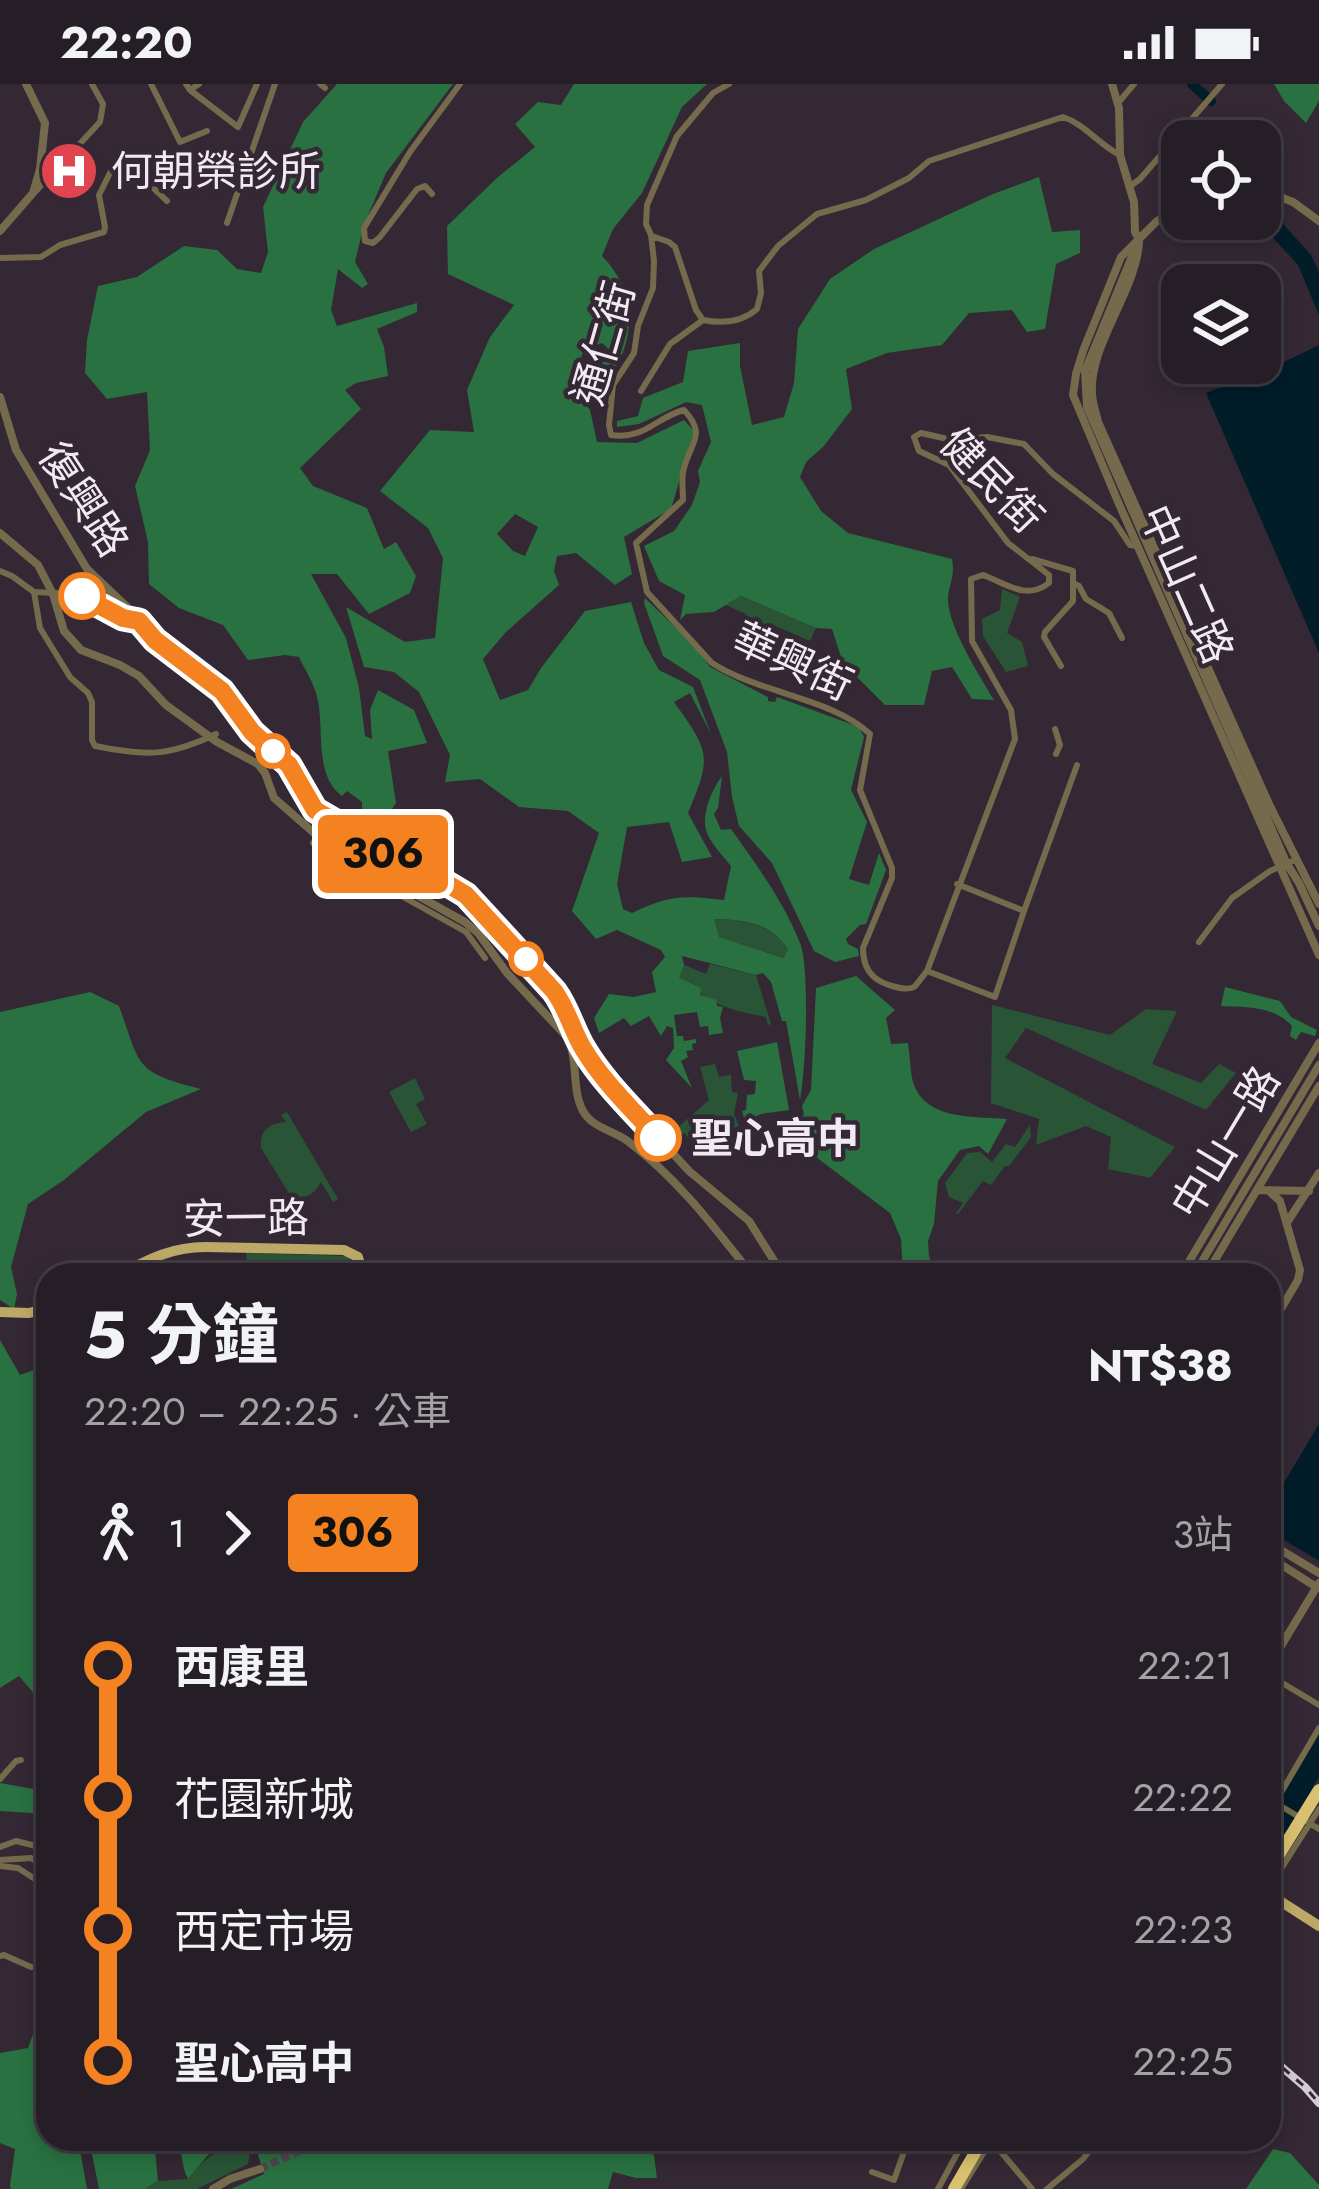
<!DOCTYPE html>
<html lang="zh-TW">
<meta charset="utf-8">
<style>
body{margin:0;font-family:Jost,"Noto Sans TC",sans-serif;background:#322b33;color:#f1f3f6;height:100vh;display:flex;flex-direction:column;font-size:45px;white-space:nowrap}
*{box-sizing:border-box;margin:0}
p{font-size:39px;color:#a4a2a7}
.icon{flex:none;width:66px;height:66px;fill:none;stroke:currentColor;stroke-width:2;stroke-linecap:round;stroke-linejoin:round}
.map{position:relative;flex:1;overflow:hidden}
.panel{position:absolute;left:36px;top:1179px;width:1245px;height:888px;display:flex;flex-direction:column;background:#261e27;border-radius:36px;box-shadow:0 6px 18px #0003,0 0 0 3px #423c44}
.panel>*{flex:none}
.badge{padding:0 24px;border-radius:9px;font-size:42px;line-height:78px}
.tools{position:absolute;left:1161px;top:36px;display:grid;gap:24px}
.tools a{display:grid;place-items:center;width:120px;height:120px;border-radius:24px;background:#261e27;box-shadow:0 6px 18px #0003,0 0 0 3px #423c44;font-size:60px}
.map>.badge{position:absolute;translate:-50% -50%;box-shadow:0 0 0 6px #fff}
.legs{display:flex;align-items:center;gap:18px;height:132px;padding:0 48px;font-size:39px}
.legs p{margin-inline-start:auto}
.headline{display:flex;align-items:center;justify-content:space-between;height:204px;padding:0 48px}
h1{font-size:66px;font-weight:700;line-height:90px}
ul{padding:0 48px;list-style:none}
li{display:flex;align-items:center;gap:42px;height:132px;font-size:45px}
li i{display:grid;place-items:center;width:18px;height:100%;margin:0 15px;background:currentColor}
li i::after{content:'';width:30px;height:30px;margin:-15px;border:9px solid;border-radius:50%;background:#261e27}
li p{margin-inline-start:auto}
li:first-child i{background:linear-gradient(#0000 50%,currentColor 0)}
li:last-child i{background:linear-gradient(currentColor 50%,#0000 0)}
.status{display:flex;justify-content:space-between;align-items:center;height:84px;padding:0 60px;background:#261e27;direction:ltr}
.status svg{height:33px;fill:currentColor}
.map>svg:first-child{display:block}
</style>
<div class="status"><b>22:20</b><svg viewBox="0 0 49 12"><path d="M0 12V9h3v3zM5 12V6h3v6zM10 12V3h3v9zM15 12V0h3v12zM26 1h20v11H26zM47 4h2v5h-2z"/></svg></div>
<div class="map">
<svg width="1319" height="2105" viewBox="0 0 1319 2105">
<rect width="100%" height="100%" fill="#332834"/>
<path fill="#295536" d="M1002 505 1020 513 1007 549 1022 558 1028 582 1006 588 983 552 982 535 1000 526Z
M741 512 816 544 810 557 769 539 761 556 739 546 746 530 726 521Z
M713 835C744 836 770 839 788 865L785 874 719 853Z
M710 880 756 891 771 940 768 941 766 933C724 925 714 921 678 894L684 881 706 890Z
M992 921 1110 951 1146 925 1177 927 1152 980 1201 999 1219 980 1236 989 1206 1026 1026 944 1005 974 1175 1063 1150 1094 1108 1085 1111 1053 1086 1042 1036 1061 1039 1035 991 1019Z
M715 980 719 993 731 991 732 1008 738 1009 734 1030 739 1042 694 1062 685 1049 682 1050 676 1045 709 1016 700 983Z
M415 994 425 1015 416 1020 427 1040 411 1048 389 1008Z
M287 1028 338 1115 333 1118 321 1098C314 1111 305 1116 290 1111L261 1064C259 1047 269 1039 286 1038L281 1031Z
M1030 1041 1031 1053 1009 1082H1005L991 1101 983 1097 958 1130 956 1129 963 1119 949 1113 945 1099 967 1069 980 1068 992 1078 1006 1060 1015 1063Z
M246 1169 348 1172 355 1185 354 1191H239L248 1190Z
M251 2062 248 2080 197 2105H145L158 2097 188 2095C209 2070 217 2063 251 2062Z"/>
<path fill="#297141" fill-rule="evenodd" d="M337 0H453L386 89 364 141 355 178 368 200 362 204 338 185 331 226 337 242 417 219V228L377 245 384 263 388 292 356 299 345 306 361 325 300 384 313 402 367 424 384 465 396 458 416 492 410 509 369 530 337 490H311L346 554 359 604 365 652 372 655 370 626 378 606 414 626 427 659 388 667 396 719 387 732 385 751 378 745 376 736 362 729V718L347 707 342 712C312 690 326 640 316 609 312 596 304 584 299 573L285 571 248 576 223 541 179 524 149 500 148 458 135 402 150 366 147 308 107 315 85 289 87 256 98 202 137 193 184 162 217 166 237 185 261 189 268 168 263 123 303 38Z
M574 0H707L682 23 642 109 613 145 602 172C629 199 637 236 621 273 618 281 609 289 602 296L596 286 612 268 602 259 584 265 572 301 590 326 597 358 637 359 684 336 694 347 671 425 624 453 632 490 615 501 576 469 557 472 554 487 559 501 506 548 483 575 500 616 528 606 541 584 585 527 631 518 644 559 659 586 693 603 711 650 690 609 674 618C710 668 712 672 688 729L712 773 682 778 669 738 627 743 617 800 623 825 632 829C668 811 684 811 724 816L731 782C723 772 712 761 707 749 700 732 712 705 722 692L718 724 714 730 721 746 731 745C756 780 784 818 800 859 810 882 806 987 800 1016L786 937H782L771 898 763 889 756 891 682 872 684 881 679 894 701 904 700 911 716 916 717 922 723 923 720 934 723 949 709 951 708 942 700 943 697 928 674 931 677 952H683L684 957 696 955V959L692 960 693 966 686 967 688 973 681 977 692 1004 666 976 674 964 673 944 667 942 661 952 649 932 631 942 624 934 599 949 594 934 609 910 634 913 656 908 652 888 665 873 661 866 617 846 596 855 572 827 599 749 568 727 519 723 480 695 445 698 450 671 419 608 394 588 364 583 346 523 405 558 435 554 443 474 428 444 380 407 430 346 474 348 467 306 490 253 514 221 448 190 447 142 498 93 535 63 515 40 538 18 561 21ZM515 430 538 443 525 472 513 467 497 450ZM714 835C745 836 769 838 788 865L784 874 719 853Z
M1274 0H1319V17L1306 39 1284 17Z
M1039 93 1052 148 1080 146V169L1056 180 1045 245 1027 248 1012 226 969 229 942 261 887 269 846 285 852 325 824 362 806 378 800 393 821 427 848 449 952 475C955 493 950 497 948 512 946 540 980 592 994 616L972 615 952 583 932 587 924 621H885L843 579 832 545 816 544 741 512 714 528 686 530 680 536 685 511 659 497 644 462 674 447 692 421 700 398 698 387 711 358 702 321 686 318 639 340 617 343V337L638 332 643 314 683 298 688 267 740 259V282L752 341 784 333 794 299 798 245 830 195 874 165 993 110Z
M645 514 695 562 710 583 768 613V617L775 618 777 613 859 643 864 653 851 706 867 738 849 795 869 801 879 769 886 786 866 840 860 841 846 855 848 860 858 865 859 872 835 878 814 867 772 779 739 742 732 713 727 668 700 596 663 572 644 519Z
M856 892 895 926 886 934 891 960 908 959C910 971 910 986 913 998 925 1037 975 1032 1007 1035L988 1070 979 1062 960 1066 938 1097 934 1140 928 1157 929 1172 935 1191H903L901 1155 890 1129 816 1073 798 1033 804 1031 802 1022 811 1006 816 904Z
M1225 903 1280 917 1291 933 1317 946 1315 952 1301 948 1296 956 1290 952 1292 942C1274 922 1246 923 1221 922Z
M90 908 119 922C141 983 134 988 201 1005L146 1028 64 1096 28 1120 11 1183 17 1210 14 1225 0 1216V928Z
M777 958 789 1026 761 1030 745 1037 742 1027 746 1026 747 1011 755 1010 756 997 744 996 737 967Z
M0 1256 20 1291 48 1281V1626L19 1592 0 1604Z
M48 1665V1730L0 1727V1699L39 1706Z
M40 1931H48V2055H78L87 2105H11L10 2101 15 2065 0 2059V1969L28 1964Z
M89 2055H154L158 2097 145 2105H99Z
M176 2055H218L219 2058 188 2095C181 2082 183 2067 176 2055Z
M236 2055H382L385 2062 392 2055H617L654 2071 657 2094H636L613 2088 608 2105H231L264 2090 256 2064Z
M1273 2065 1290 2069 1319 2101V2105H1246Z"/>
<path fill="#011d29" d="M1260 114 1311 171 1319 188V231L1298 181 1256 135H1260Z
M1319 261V569L1206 309 1263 286 1260 270 1275 264 1282 279Z
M1319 1340V1477L1269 1447V1424Z
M1319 1649V1693L1269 1776V1733Z"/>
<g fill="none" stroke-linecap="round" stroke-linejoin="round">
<path stroke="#011d29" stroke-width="10" d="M1192 0 1211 17"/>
<path stroke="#504550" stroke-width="8" stroke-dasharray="8 4" stroke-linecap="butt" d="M260 2085 325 2055"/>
<path stroke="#756b4c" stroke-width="6" d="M151 0 180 58 207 47
M186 0 190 6 199 0
M320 0 325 4
M729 0 713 9 677 52 647 121 646 140 651 151 654 177 653 204 638 242 634 269 613 301 609 341 611 351C645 356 656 333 684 326 707 351 691 357 684 384 681 394 683 405 683 416L636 459 647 508 712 579C758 609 832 614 870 650L860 706 892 784V794L863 864C863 874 866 886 874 893 882 900 905 908 914 903 916 902 925 889 927 887L1015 655 1011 626 972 557 971 495 983 491C1005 499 1026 517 1049 499V491L1008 459 949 381 919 367 914 353 921 349 952 356 987 353 1024 360 1053 390 1114 437 1130 461 1137 462
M190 6 238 43 257 0
M1118 19 1134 0
M1129 103 1140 95 1222 0
M36 107 100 38 103 20 92 0
M432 110 425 102 417 105 380 153 373 159 365 157 364 144 410 68 460 0
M227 139 275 0
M652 152 669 158 675 163 696 226 703 236C723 240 742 238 757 225L761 209 759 187 778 162 817 130 866 116 909 94 929 77 1063 33C1085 40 1099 61 1120 71
M0 174 41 173 60 161 104 148 105 143 99 111 112 85 146 97 167 117
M641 307 670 260 703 236
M1032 475 1073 487V517L1045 548 1044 553 1061 582
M0 487 12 492 34 508 76 510 123 534 139 537
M1075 500 1079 502 1086 515 1109 529 1122 554
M34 508 40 544 70 593 88 609 92 618V656L95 662C146 672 168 673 216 650
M1055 645 1060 661 1056 670
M333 736 313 759 319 766 466 848 485 874
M957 800 1024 827 1077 681
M1199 858 1232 814 1270 787 1295 776
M927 887 995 913 1024 827
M363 1187 449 1183 500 1191
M1269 1591 1319 1621
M0 1695 16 1677 21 1676
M1269 1715 1319 1745
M1269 1729 1319 1644
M0 1763 16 1757 44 1764
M0 1776 31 1774 48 1785
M0 1782 18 1784 35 1795
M1269 1804 1319 1725
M0 1872 4 1871 31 1883
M1081 2055 1090 2065
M991 2056 1032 2105
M872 2088 894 2096 906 2062
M938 2105 965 2055
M961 2105 991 2057
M1047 2105 1083 2075 1099 2055"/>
<path stroke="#756b4c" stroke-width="8" d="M1112 0 1119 24 1120 71 1134 118 1135 148 1139 155
M1260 105 1293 118 1319 137
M1182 120 1156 138 1121 173 1083 267 1076 290 1073 311 1119 420 1319 871
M0 147 33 109 40 85 45 39 26 0
M1139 159C1135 209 1089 261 1092 309 1092 319 1096 328 1098 338L1269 720 1319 820
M1137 160 1085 287 1087 323 1287 780 1299 799 1319 842
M0 313 16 366 87 485 127 523 155 556 222 607 252 648 289 681 315 726 358 751 402 784 446 799 476 820 554 907 566 923 585 968 609 1000 689 1087 749 1137 783 1191
M0 449 38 481 53 510
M1257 1106 1309 1107
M1288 1137 1319 1089
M1181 1191 1319 959
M1194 1191 1319 981
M1206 1191 1319 1002
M1269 1245 1298 1196 1300 1186 1280 1117 1270 1108
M1269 1459 1319 1489
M1269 1473 1318 1504
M1269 1582 1319 1499
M213 2105 230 2095 260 2085"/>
<path stroke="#bda967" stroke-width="10" d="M118 1191C148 1176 171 1163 205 1163L344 1166 358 1173 363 1191
M0 1228 29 1229 48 1224
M1269 1810 1319 1842"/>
<path stroke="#dac171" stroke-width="12" d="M954 2105 983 2055"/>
<defs>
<path id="rail" d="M1269 1972 1305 2003 1319 2019"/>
</defs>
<use href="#rail" stroke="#d3cbd4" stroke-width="8"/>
<use href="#rail" stroke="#332834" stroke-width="3" stroke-dasharray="9" stroke-linecap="butt"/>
<path stroke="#756b4c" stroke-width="8" d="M53 510 64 547 81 566 120 581 139 592 166 621 217 658 258 680 265 689 274 714 329 762 465 838 478 849 507 889 567 953C579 976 571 1005 583 1027 592 1044 615 1047 629 1058 678 1095 714 1143 752 1191"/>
<path stroke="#dac171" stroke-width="12" d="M1272 1782 1319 1706"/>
</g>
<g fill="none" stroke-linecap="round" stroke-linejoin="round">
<defs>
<path id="line-1" d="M82 512 123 534 139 537 155 556 222 607 252 648 289 681 315 726 358 751 402 784 446 799 466 811 554 907C568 926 572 947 584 966 604 999 633 1026 658 1054"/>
</defs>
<use href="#line-1" stroke="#fff" stroke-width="27"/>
<use href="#line-1" stroke="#f58220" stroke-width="18"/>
</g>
<defs>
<symbol id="hospital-disc" viewBox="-11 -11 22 22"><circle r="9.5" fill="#e0444e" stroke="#332834"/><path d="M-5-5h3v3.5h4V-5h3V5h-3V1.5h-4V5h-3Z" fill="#fff"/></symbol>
</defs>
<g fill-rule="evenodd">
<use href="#hospital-disc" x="36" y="54" width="66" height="66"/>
</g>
<g fill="#fff" stroke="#f58220" stroke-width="6">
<circle cx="82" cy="512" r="21"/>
<circle cx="273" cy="667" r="15"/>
<circle cx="526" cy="875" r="15"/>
<circle cx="658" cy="1054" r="21"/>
</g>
<g text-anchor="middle" stroke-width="9" stroke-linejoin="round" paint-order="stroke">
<g font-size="42" fill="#f2eaf2" stroke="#332834" text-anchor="start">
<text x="111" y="102">何朝榮診所</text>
</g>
<g font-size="42" fill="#f2eaf2" stroke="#332834">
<text transform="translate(603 259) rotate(-74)" y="15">通仁街</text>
<text transform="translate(992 396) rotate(46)" y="15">健民街</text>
<text transform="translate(84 415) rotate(57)" y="15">復興路</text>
<text transform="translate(1187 500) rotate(66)" y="15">中山二路</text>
<text transform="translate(793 577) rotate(25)" y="15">華興街</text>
<text transform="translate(1225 1058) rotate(-59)" y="15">中山一路</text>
<text transform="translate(246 1134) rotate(-1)" y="15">安一路</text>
</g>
<g font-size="42" font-weight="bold" fill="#f2eaf2" stroke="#332834" text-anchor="start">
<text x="691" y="1069">聖心高中</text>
</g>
</g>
</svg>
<div class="tools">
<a><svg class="icon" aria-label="locate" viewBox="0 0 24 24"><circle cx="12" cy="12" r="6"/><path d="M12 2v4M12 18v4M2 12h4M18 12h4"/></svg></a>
<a><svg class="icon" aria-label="layers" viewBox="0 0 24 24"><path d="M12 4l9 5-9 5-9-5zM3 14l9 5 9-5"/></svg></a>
</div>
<b class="badge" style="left:383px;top:770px;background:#f58220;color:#111">306</b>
<section class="panel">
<div class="headline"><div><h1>5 分鐘</h1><p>22:20 – 22:25 · 公車</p></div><b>NT$38</b></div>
<div class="legs"><svg class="icon" aria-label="walk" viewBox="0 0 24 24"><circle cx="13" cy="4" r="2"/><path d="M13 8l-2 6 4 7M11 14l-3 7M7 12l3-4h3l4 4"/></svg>1<svg class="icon" aria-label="forward" viewBox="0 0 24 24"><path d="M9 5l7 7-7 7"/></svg><b class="badge" style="background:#f58220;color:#111">306</b><p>3站</p></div>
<ul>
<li><i style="color:#f58220"></i><b>西康里</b><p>22:21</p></li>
<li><i style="color:#f58220"></i><span>花園新城</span><p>22:22</p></li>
<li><i style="color:#f58220"></i><span>西定市場</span><p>22:23</p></li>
<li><i style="color:#f58220"></i><b>聖心高中</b><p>22:25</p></li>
</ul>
</section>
</div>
